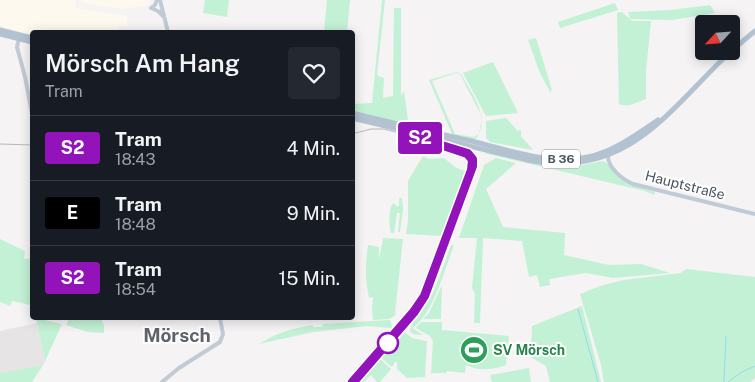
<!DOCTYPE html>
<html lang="de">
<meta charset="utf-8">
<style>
body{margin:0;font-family:"Public Sans",sans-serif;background:#242831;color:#f1f3f6;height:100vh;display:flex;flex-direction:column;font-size:19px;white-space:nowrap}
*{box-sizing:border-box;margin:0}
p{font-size:16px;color:#9ea1a6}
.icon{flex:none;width:28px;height:28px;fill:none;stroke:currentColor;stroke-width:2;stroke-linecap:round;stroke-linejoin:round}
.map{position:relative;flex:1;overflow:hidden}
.panel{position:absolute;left:30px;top:30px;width:325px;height:290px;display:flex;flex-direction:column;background:#171b24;border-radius:5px;box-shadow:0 2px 12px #0003}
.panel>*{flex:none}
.badge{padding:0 10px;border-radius:4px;font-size:18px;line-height:32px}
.needle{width:32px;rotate:244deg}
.fabs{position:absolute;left:695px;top:15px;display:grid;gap:10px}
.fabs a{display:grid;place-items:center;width:45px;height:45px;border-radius:5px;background:#171b24;box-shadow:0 2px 12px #0003;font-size:25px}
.map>.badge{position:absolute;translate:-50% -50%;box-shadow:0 0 0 2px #fff}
.round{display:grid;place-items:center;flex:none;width:52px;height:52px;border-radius:5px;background:#242831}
.headline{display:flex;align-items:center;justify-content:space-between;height:85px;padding:0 15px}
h1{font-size:24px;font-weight:600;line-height:38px}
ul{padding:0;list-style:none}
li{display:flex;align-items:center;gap:15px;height:65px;padding:0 15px;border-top:1px solid #363941}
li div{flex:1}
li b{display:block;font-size:19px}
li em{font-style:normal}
li .badge{min-width:55px;font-weight:700;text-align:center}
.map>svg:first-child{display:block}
</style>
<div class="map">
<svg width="755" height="382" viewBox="0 0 755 382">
<rect width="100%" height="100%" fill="#f5f3f3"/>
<path fill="#fdf9ef" d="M0 0H76L75 8 127 16V26H118L117 32H32V35L0 26Z
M80 0H149L150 5 123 9 82 3Z"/>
<path fill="#e6e4e5" d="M37 323 45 361 43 365 0 373V331Z"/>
<path fill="#c3f1d5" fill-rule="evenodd" d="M205 0H229L227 17 203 13Z
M327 0H350L347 32H324Z
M382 0H385L377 74 378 76 384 78 383 98 393 96 394 8H401V96L404 91 408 120 407 124 353 111V104L372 103Z
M615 3 618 10 560 28 558 22Z
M710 5 715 13 672 20 630 19 628 12 671 10Z
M622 12 632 21H651L646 71V99C637 102 628 108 619 104L617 13Z
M536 38 552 90 550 92 540 73 528 40Z
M493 62 518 113 486 116 463 73Z
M457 72 461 74C472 94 492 119 475 140L449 134H452L429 80ZM456 73 460 74 482 117 479 134 474 137 455 134 432 81Z
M506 118 518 131 520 130 521 131V136L533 150 490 142 486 138V121Z
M486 152 555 165 576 166 603 161 608 164 615 172 631 185 655 192 654 195 645 191 484 153Z
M423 156 429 159 444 158 455 167 467 172 443 236 406 234 408 221V181Z
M496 158 516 163 486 189 503 227 565 233 564 255 609 265 641 264 670 273 613 278 586 273 549 279 550 285 540 287 537 275 529 277 522 241 483 238 480 323H474L475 294 472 288 477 238H459L484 165Z
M399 198H402L403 209 400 232H398L400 213H397L394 233H391C389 224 388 210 393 203L398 207 399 206Z
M383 238 403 239 395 313 396 315 389 319 373 320 372 310 373 297 369 298C365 279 365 264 368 245L379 247V260Z
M0 239 25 251 24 259 32 258V311L30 310V305L12 301 10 306 0 302Z
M451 245H454C445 268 433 316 412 328L423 335 413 334 410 331C411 320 426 305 432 294 440 278 445 261 451 245Z
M686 269 755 277V378L750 382H604L601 365 580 294 603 285 624 280 681 273Z
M441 287H442L441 319H423L429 313Z
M582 306 601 382H550L546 366 527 355 531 351 532 326Z
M36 318 62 324 45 361 37 323Z
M69 318H100L104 325V333L88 332 66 325Z
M390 320 392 326 391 328 367 326 313 332 259 344C276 333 293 328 313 325V327H322L323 324Z
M421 322H442V330L509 336 506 365C494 370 478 371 466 365L465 373 447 371 446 373H431L433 341 430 336 417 329 416 327Z
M402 330 412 338 427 341 425 377 407 378 397 369V362H395L392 367 380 357 379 358 391 369 380 382H377L371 375 364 382H355Z
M43 365 32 382H0V373Z
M529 368 531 382H492L490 375Z"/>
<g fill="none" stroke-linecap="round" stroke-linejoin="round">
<path stroke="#90daee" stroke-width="1" d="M578 309 598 382
M724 382 726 336
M728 382 742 372 755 366"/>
<path stroke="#c1cbd6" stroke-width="4" d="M157 0 155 5 151 8 158 11 163 16
M160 0 168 32
M19 38 17 47 25 77 32 114
M608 156C608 168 622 179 633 184L755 214
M162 382 179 368 220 342 223 334 220 318"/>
<path stroke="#b3c2d1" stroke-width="5" d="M0 30 32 38
M0 34 32 42
M731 51 755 31
M352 113C392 123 432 132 471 141 509 150 549 165 588 157 615 151 635 135 658 120
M352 118 532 161C629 177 669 110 731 51"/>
<path stroke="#b5b8bd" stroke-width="1" d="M352 134 371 129H384L453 147 470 154 474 161 471 174 425 296 414 313 354 382
M0 144 32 145"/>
</g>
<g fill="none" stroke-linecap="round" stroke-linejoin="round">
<defs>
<path id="line" d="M352 382 413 312 424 296 471 170 472 160 467 154 419 138 468 153 473 159V166L425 296 414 313 354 382"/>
</defs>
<use href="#line" stroke="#fff" stroke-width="11"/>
<use href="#line" stroke="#9313ba" stroke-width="8"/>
</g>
<defs>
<symbol id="stadium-disc" viewBox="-11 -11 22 22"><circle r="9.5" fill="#2e9e5b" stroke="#fff"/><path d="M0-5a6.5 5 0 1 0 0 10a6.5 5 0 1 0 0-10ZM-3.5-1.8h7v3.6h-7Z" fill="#fff"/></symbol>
</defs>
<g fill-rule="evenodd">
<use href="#stadium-disc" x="458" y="334" width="32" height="32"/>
</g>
<circle fill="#fff" stroke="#9313ba" stroke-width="2.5" cx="388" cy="343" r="10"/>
<g text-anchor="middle" stroke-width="4" stroke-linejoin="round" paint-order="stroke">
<rect fill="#fff" stroke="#808990" stroke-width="1" x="542" y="149.5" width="38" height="19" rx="4"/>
<g font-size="12" font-weight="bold" fill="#4a5661">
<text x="561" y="163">B 36</text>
</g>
<g font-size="14" fill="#4a5661" stroke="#fff">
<text transform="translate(685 185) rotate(14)" y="5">Hauptstraße</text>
</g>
<g font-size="14" font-weight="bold" fill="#27864d" stroke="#fff" text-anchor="start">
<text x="493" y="355">SV Mörsch</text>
</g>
<g font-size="19" font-weight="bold" fill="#5f6368" stroke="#fff">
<text x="177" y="342">Mörsch</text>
</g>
</g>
</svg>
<div class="fabs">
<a><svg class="needle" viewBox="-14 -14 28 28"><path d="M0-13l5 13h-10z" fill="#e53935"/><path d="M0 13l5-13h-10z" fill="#9ea1a6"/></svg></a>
</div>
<b class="badge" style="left:420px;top:138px;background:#9313ba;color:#fff">S2</b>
<section class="panel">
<div class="headline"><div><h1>Mörsch Am Hang</h1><p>Tram</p></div><a class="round"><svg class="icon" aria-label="heart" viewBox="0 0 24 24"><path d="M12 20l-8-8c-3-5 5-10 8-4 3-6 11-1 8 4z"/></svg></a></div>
<ul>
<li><span class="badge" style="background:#9313ba;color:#fff">S2</span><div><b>Tram</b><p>18:43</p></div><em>4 Min.</em></li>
<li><span class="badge" style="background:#000;color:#fff">E</span><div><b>Tram</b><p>18:48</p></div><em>9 Min.</em></li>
<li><span class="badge" style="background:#9313ba;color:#fff">S2</span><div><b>Tram</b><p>18:54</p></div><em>15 Min.</em></li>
</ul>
</section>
</div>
